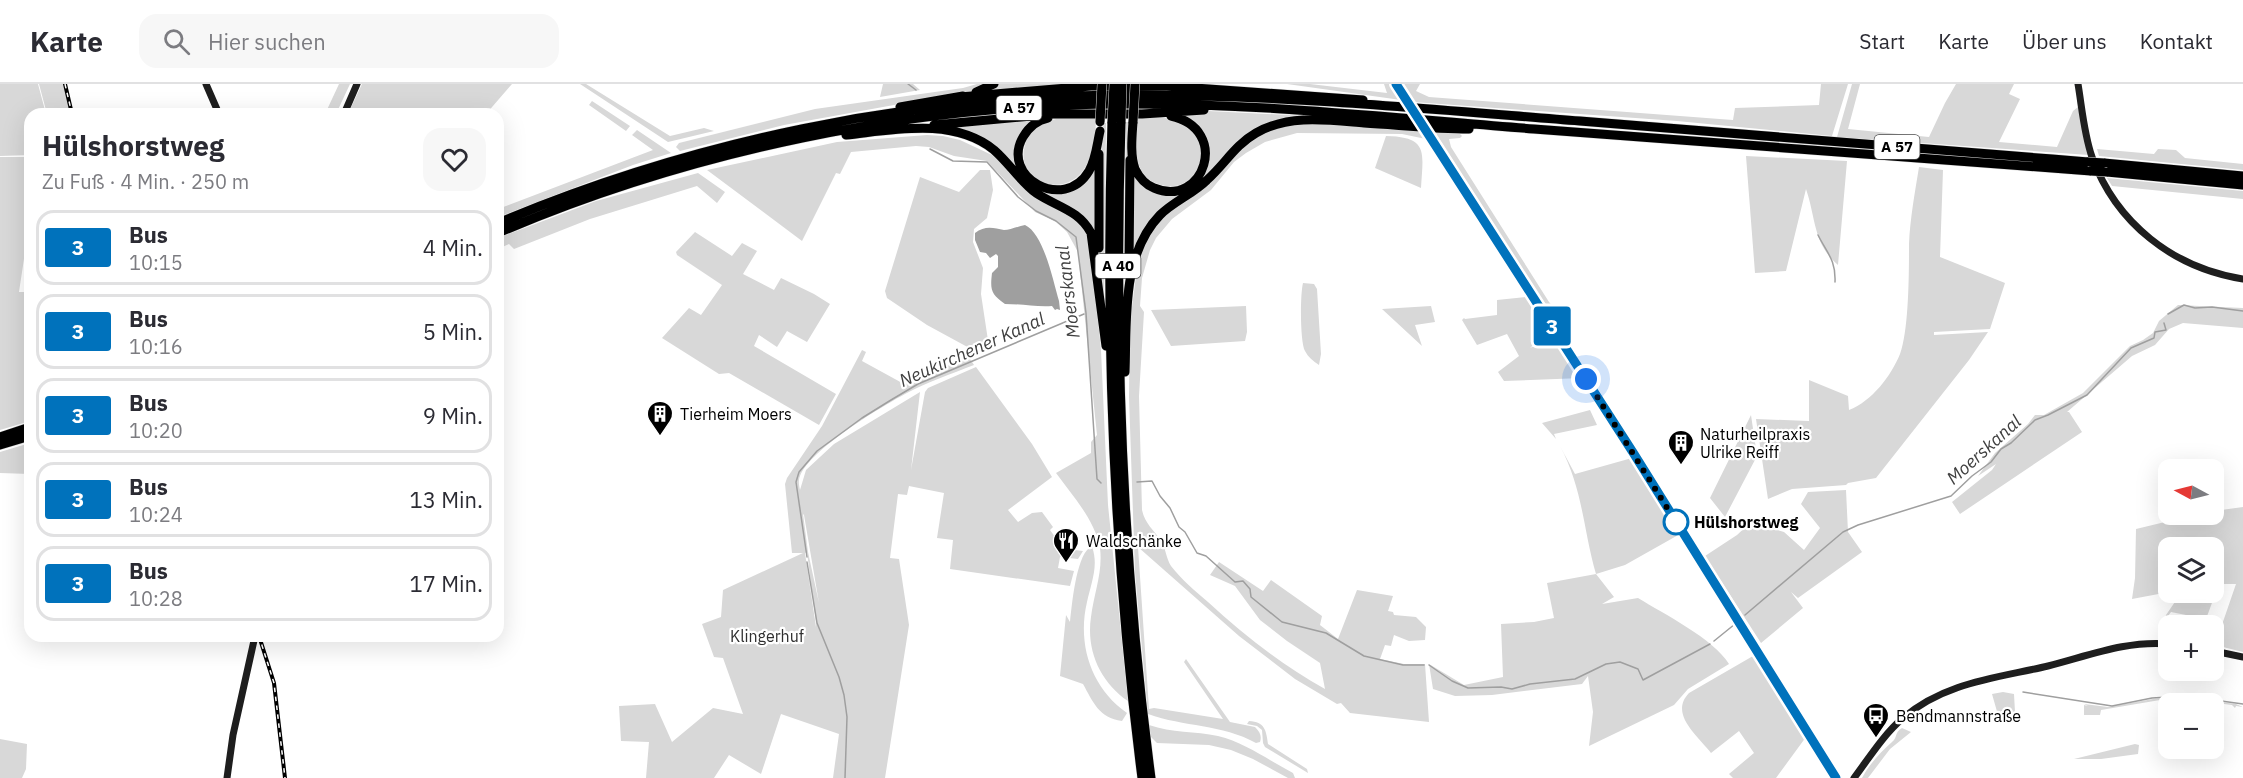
<!DOCTYPE html>
<html lang="de">
<meta charset="utf-8">
<style>
body{margin:0;font-family:"IBM Plex Sans",sans-serif;background:#f7f7f7;color:#2b2b33;height:100vh;display:flex;flex-direction:column;font-size:22px;white-space:nowrap}
*{box-sizing:border-box;margin:0}
p{font-size:20px;color:#7c7c81}
.icon{flex:none;width:33px;height:33px;fill:none;stroke:currentColor;stroke-width:2;stroke-linecap:round;stroke-linejoin:round}
.map{position:relative;flex:1;overflow:hidden}
.drawer{position:absolute;left:24px;top:24px;width:480px;height:534px;display:flex;flex-direction:column;background:#fff;border-radius:18px;box-shadow:0 6px 24px #0002}
.drawer>*{flex:none}
.badge{padding:0 12px;border-radius:4px;font-size:21px;line-height:39px}
.needle{width:39px;rotate:277deg}
.controls{position:absolute;left:2158px;top:375px;display:grid;gap:12px}
.controls a{display:grid;place-items:center;width:66px;height:66px;border-radius:12px;background:#fff;box-shadow:0 6px 24px #0002;font-size:30px}
.you{position:absolute;width:30px;height:30px;margin:-15px;border:4px solid #fff;border-radius:50%;background:#1a73e8;box-shadow:0 0 0 9px #1a73e833}
.map>.badge{position:absolute;translate:-50% -50%;box-shadow:0 0 0 3px #fff}
.round{display:grid;place-items:center;flex:none;width:63px;height:63px;border-radius:18px;background:#f7f7f7}
.overview{display:flex;align-items:center;justify-content:space-between;height:102px;padding:0 18px}
h1{font-size:28px;font-weight:700;line-height:45px}
ul{padding:0;list-style:none}
li{display:flex;align-items:center;gap:18px;height:75px;margin:0 12px 9px;padding:0 6px;border:3px solid #e1e1e2;border-radius:18px}
li div{flex:1}
li b{display:block;font-size:22px}
li em{font-style:normal}
li .badge{min-width:66px;font-weight:700;text-align:center}
header{display:flex;align-items:center;gap:36px;box-sizing:border-box;height:84px;padding:0 30px;background:#fff;border-bottom:2px solid #e1e1e2}
header strong{font-size:28px}
nav{display:flex;gap:33px;margin-inline-start:auto;font-size:21px}
.search{width:420px;height:54px;background:#f7f7f7;display:flex;align-items:center;gap:15px;box-sizing:border-box;padding:0 21px;border-radius:18px;color:#7c7c81;font-size:22px}
.map>svg:first-child{display:block}
</style>
<header>
<strong>Karte</strong>
<div class="search"><svg class="icon" aria-label="search" viewBox="0 0 24 24"><circle cx="10" cy="10" r="6"/><path d="M15 15l6 6"/></svg>Hier suchen</div>
<nav><a>Start</a><a>Karte</a><a>Über uns</a><a>Kontakt</a></nav>
</header>
<div class="map">
<svg width="2243" height="694" viewBox="0 0 2243 694">
<rect width="100%" height="100%" fill="#fff"/>
<path fill="#d8d8d8" fill-rule="evenodd" d="M0 0H38L46 30H30V71L0 72Z
M39 0H63L75 30H47Z
M339 0H350L336 30H325Z
M362 0H512L486 30H348Z
M580 0H586L670 52 704 44 714 47 668 58Z
M883 0H913L920 6 880 13Z
M977 0H987L971 7 784 41 680 67 676 63 679 59 815 25 963 4Z
M996 0H1059L1061 1 989 6Z
M1287 0H1310L1387 9 1384 0H1391L1401 16Z
M1401 0H1420L1416 7 1429 13 1733 36 1735 24 1819 21 1821 0H1848L1832 52 1677 37 1413 18Z
M1852 0H1860L1848 45 1929 53 1945 19 1956 0H2014L2009 10 2020 15 1999 58 2057 63 2073 27 2078 23 2089 71 1837 53Z
M592 17 630 42 626 47 589 21Z
M1209 27 1308 32 1268 41 1206 94 1171 118 1132 173 1134 87 1150 103H1190L1208 72 1183 32H1185L1186 30Z
M1136 32C1151 33 1169 32 1182 39 1219 58 1198 114 1158 100 1151 98 1145 93 1141 86 1133 70 1136 50 1136 32Z
M1096 33C1096 49 1094 68 1086 82 1067 117 1014 99 1025 61 1028 50 1036 42 1046 38 1061 32 1080 33 1096 33Z
M1038 35 1020 56 1023 90 1064 107 1095 78V152L1041 110 1006 75 946 44Z
M1126 38H1129L1123 242Z
M1103 39H1106L1104 224C1097 164 1099 100 1103 39Z
M1310 39 1420 45 1426 55 1402 50 1297 49 1265 58 1246 69 1234 78 1211 106 1172 135 1156 154 1150 166 1142 194 1140 222 1144 228 1139 312 1142 426C1145 440 1154 446 1161 457 1166 465 1166 474 1171 482 1181 495 1195 507 1208 518 1244 551 1282 581 1325 605L1320 579 1287 557 1260 536 1235 502 1210 491 1219 478 1263 507 1271 496 1322 532 1320 541 1338 555 1357 506 1393 512 1388 527 1393 528 1394 531 1416 533 1426 543 1425 556 1409 557 1394 551 1391 562 1385 561 1380 575 1404 580H1425L1429 638 1350 629 1341 619 1337 620 1295 595 1239 552 1138 463 1149 625 1154 624 1223 635 1184 578 1186 575 1230 638 1255 643C1260 648 1262 652 1260 658L1256 659C1222 640 1184 643 1148 630L1135 488 1129 313 1130 239 1138 176 1152 147 1169 128 1236 69 1258 53 1268 48 1284 42Z
M637 46 671 69 633 81 498 133V125L653 66 632 51Z
M1438 47 1460 50 1462 52 1460 54 1449 55 1451 63 1549 218 1556 226 1553 229 1548 225 1436 50Z
M927 51 943 52 960 56 992 71 1074 133 1086 146 1090 157 1101 266 1108 421 1128 617C1100 598 1086 566 1091 533 1094 509 1103 488 1100 464 1095 436 1072 411 1056 389L1091 369V358L1097 351 1078 168 1067 148 1055 137 1035 128 987 77 954 72 929 63 916 62 851 68 840 90 836 89 802 157 707 86 837 58Z
M1386 52C1429 53 1423 68 1421 104L1375 84Z
M2097 65 2154 70 2158 65 2176 66 2185 74 2243 80V86L2099 72Z
M1746 72 1847 77 1838 181C1813 160 1816 134 1806 105L1786 187 1755 189Z
M0 73H30V135L19 208H30V337L0 346Z
M1919 83 1943 86 1940 173 2005 199 1990 245 1934 248V251L1988 248 1969 276 1876 394 1848 399 1846 401 1792 405 1768 415 1756 335 1809 337V296L1848 312 1849 326C1872 317 1891 292 1900 270 1909 246 1909 187 1909 160 1910 135 1915 108 1919 83Z
M980 86H990L993 106 987 134 974 145 973 158 983 184 981 210 989 263 973 266 927 241 887 214 885 207 920 93 959 108Z
M698 89 725 108 717 119 697 102 590 135 514 165 509 160 498 165V154L596 117Z
M2107 94 2243 107V115L2112 102Z
M695 148 732 172 742 159 757 167 743 190 774 206 781 194 814 210 830 220 807 258 787 247 777 263 759 251 754 262 836 310 819 341 729 289 719 290 662 254 689 224 701 231 722 201 677 171 676 168Z
M1303 199 1314 200 1317 205 1321 270 1319 281C1313 277 1308 273 1305 267 1300 258 1300 211 1303 199Z
M1527 213 1549 247 1530 264 1552 253 1582 294 1504 297 1498 288 1519 272 1507 250 1477 261 1462 236 1464 234 1465 235 1497 231V216Z
M2178 221 2243 224V244L2183 239 2169 245 2155 261 2132 272 2067 328H2069L2082 348 1960 430 1952 418 1992 386 1996 380 1978 392 1995 369 2028 340 2035 331H2044L2083 309 2130 262 2143 256 2153 249 2159 237Z
M1246 222 1247 248 1245 257 1171 262 1151 226Z
M1431 222 1435 238 1415 241 1422 262 1382 225Z
M862 266 866 268 862 277 904 300 969 273 974 281C951 290 927 298 905 310 879 324 811 365 800 392 798 397 799 401 800 406L806 386 834 360 920 308 911 386 925 308 928 304 976 283 1032 360 1052 393 1008 426 1018 438 1032 429 1042 428 1053 443 1050 446 1058 457 1059 464 1083 467 1078 475 1060 473 1058 484 1074 487 1070 502 950 485 953 456 937 454 944 409 909 402 907 411 898 410 890 474 899 475 909 541 885 694H833L839 650 781 630 761 690 729 671 714 694H646L649 658 621 657 619 622 655 620 672 658 713 624 743 630 723 574 714 573 702 540 721 533 723 506 803 469H792L785 400 787 394 822 342ZM803 430 804 431 819 519 808 468ZM807 468 816 539V543L805 469Z
M1590 326 1597 341 1554 350 1556 355 1542 339Z
M1751 331 1757 372 1725 433 1710 414Z
M30 359V390L0 389V368Z
M1560 362 1575 390 1632 374 1680 450 1625 481 1596 490 1614 513 1602 520 1638 514C1664 530 1714 555 1729 580L1688 605 1674 621 1589 662 1593 628 1588 592 1582 600 1492 611 1455 612 1433 605 1429 580 1464 601 1503 593 1501 540 1534 538 1554 534 1547 499 1596 490C1583 445 1583 405 1560 362Z
M1846 406 1848 448 1862 468 1798 514 1791 508 1803 524 1761 559 1705 472 1737 451 1751 438 1784 448 1804 466 1820 444 1801 420 1808 408Z
M2243 423V568L2215 561 2236 500H2219L2206 535 2171 528 2165 536 2166 531 2181 509 2214 508V464H2169V508L2132 515 2135 494 2136 445 2194 431 2214 430V427Z
M1092 463C1099 481 1091 500 1087 518 1077 560 1091 604 1127 629L1122 637C1099 634 1093 618 1083 600L1060 592 1066 531 1070 538C1072 520 1076 475 1089 464Z
M1753 572 1806 653 1776 694H1733L1729 690 1754 669 1739 647 1711 669C1697 651 1669 630 1689 609Z
M2003 608 2014 610 2015 628 1998 631 1992 610Z
M2179 613 2236 620 2243 623 2236 622 2235 624 2232 621 2192 616 2166 615 2101 626 2100 631H2084V621L2088 622 2084 620 2108 623 2153 615Z
M1249 637C1265 638 1266 646 1268 660L1307 685 1308 689 1265 663 1263 659 1262 646 1257 642 1247 640Z
M1149 641C1172 649 1195 647 1218 652 1246 659 1268 676 1293 689L1295 694H1288L1253 675 1231 666 1209 661 1157 659 1151 653Z
M1902 644 1911 648 1890 665 1868 694H1862C1870 679 1881 668 1892 658 1898 653 1894 649 1902 644Z
M0 655 27 660 26 685 22 694H0Z
M2135 660 2139 661 2138 670 2101 675H2074Z"/>
<path fill="#9f9f9f" d="M1025 141C1044 150 1053 197 1059 217L1060 226 1057 225 1055 226 1052 222C1036 223 1022 220 1005 220 991 210 990 206 992 189L998 183V172L996 170 990 174 986 169 980 168 975 156V149C985 141 994 144 1004 146 1010 146 1019 142 1025 141Z"/>
<g fill="none" stroke-linecap="round" stroke-linejoin="round">
<path stroke="#9f9f9f" stroke-width="1.5" d="M908 0 916 6
M930 65 953 77 987 78 1018 113 1036 127 1056 137 1076 153 1086 229 1097 395 1101 399
M1818 151C1827 169 1836 176 1835 198
M2168 230 2184 221 2195 224 2212 223 2243 227
M1137 398 1152 397 1160 412 1170 424 1179 443 1185 448 1197 469 1206 472 1235 498 1243 497 1250 505 1251 513 1282 538 1326 549 1364 572 1403 581H1424
M807 473 796 398 799 388 817 367 862 334 891 316 918 300 1084 230
M807 478 817 539 839 593 844 611 847 633 845 694
M1745 531 1843 448 1858 441 1951 412 1972 392 1991 378 2001 365 2011 359 2035 336 2048 331 2087 311 2131 264 2154 254 2155 248 2166 246 2164 239
M1714 557 1735 540
M1429 581 1452 597 1468 604 1501 603 1512 605 1530 600 1575 595 1606 580 1620 578 1638 585 1643 596 1710 560
M2023 608 2112 622 2152 614 2185 612 2243 620"/>
<defs>
<path id="highway" d="M976 8 994 0
M960 13 1091 2H1167L1363 16
M900 23 963 12
M1048 34C1037 36 1029 43 1023 53 1000 93 1064 129 1089 87 1096 75 1097 60 1100 47
M1112 38C1105 257 1114 477 1142 694
M1121 38C1114 257 1122 477 1151 694
M1133 38C1132 53 1130 71 1135 85 1139 93 1146 101 1154 104 1204 125 1231 45 1171 32
M934 41 1053 30H1142L1204 26
M846 51C894 46 953 33 994 66 1009 79 1020 97 1036 109 1057 123 1079 126 1091 149L1106 262
M2104 79 2243 92
M2107 88 2243 101
M498 139C693 57 909 12 1120 11 1274 10 1428 25 1580 37 1750 51 1919 64 2088 78
M498 149C689 67 913 20 1121 20 1259 19 1396 34 1534 45 1719 59 1905 72 2091 87
M1099 164V70
M1129 182 1130 76
M1125 288C1127 237 1121 171 1160 131 1174 117 1193 110 1207 96 1225 80 1235 61 1256 49 1289 30 1328 36 1364 39 1399 41 1434 45 1469 45
M0 353 30 343
M0 361 30 352"/>
</defs>
<use href="#highway" stroke="#dbdbdb" stroke-width="10"/>
<path stroke="#1e1e1e" stroke-width="7" d="M206 0 219 30
M2078 0C2082 24 2084 50 2092 73 2116 139 2173 184 2243 195
M344 30 357 0
M1432 56 1634 370 1836 694
M2214 567 2243 573
M227 694 233 651 255 552
M1854 694C1869 674 1884 650 1903 634 1945 598 1997 594 2048 582 2088 572 2127 556 2169 560"/>
<use href="#highway" stroke="#000" stroke-width="9"/>
<defs>
<path id="rail" d="M65 0 72 30
M259 552 274 599 285 694"/>
</defs>
<use href="#rail" stroke="#000" stroke-width="4"/>
<use href="#rail" stroke="#fff" stroke-width="1.5" stroke-dasharray="4.5" stroke-linecap="butt"/>
<defs>
<path id="highway-bridge" d="M1100 38 1102 0
M1112 38 1114 0
M1121 38 1122 0
M1133 38 1135 0
M2088 78 2104 79
M2091 87 2107 88"/>
</defs>
<use href="#highway-bridge" stroke="#dbdbdb" stroke-width="10" stroke-linecap="butt"/>
<path stroke="#1e1e1e" stroke-width="7" d="M1398 4 1432 56"/>
<use href="#highway-bridge" stroke="#000" stroke-width="9"/>
</g>
<g fill="none" stroke-linecap="round" stroke-linejoin="round">
<defs>
<path id="line" d="M1396 0 1634 370 1836 694"/>
</defs>
<use href="#line" stroke="#fff" stroke-width="14"/>
<use href="#line" stroke="#0072bc" stroke-width="9"/>
<path stroke="#000" stroke-width="6" stroke-dasharray="0 10.8" d="M1586 295 1676 438"/>
</g>
<defs>
<symbol id="building-pin" viewBox="-11 -11 22 30"><path d="M0 17L-7.5 6A9.5 9.5 0 1 1 7.5 6Z" fill="#000" stroke="#fff"/><path d="M-4-6H4V6H1V3H-1V6H-4ZM-2.5-4.3h1.7v1.8h-1.7ZM.8-4.3h1.7v1.8H.8ZM-2.5-1h1.7V.8h-1.7ZM.8-1h1.7V.8H.8Z" fill="#fff"/></symbol>
<symbol id="restaurant-pin" viewBox="-11 -11 22 30"><path d="M0 17L-7.5 6A9.5 9.5 0 1 1 7.5 6Z" fill="#000" stroke="#fff"/><path d="M-5-6h1v4h1v-4h1v4h1v-4h1v5L-1.5 .5V6h-2V.5L-5-1ZM5-6V6H3V1.5H1.5Q1.5-4 5-6Z" fill="#fff"/></symbol>
<symbol id="bus-pin" viewBox="-11 -11 22 30"><path d="M0 17L-7.5 6A9.5 9.5 0 1 1 7.5 6Z" fill="#000" stroke="#fff"/><path d="M-5-6H5V4H4V6H2V4H-2V6H-4V4H-5ZM-3.5-4V0h7V-4ZM-3.5 1.2v1.5H-2V1.2ZM2 1.2v1.5H3.5V1.2Z" fill="#fff"/></symbol>
</defs>
<g fill-rule="evenodd">
<use href="#building-pin" x="645" y="315" width="30" height="40"/>
<use href="#building-pin" x="1666" y="344" width="30" height="40"/>
<use href="#restaurant-pin" x="1051" y="442" width="30" height="40"/>
<use href="#bus-pin" x="1861" y="617" width="30" height="40"/>
</g>
<circle fill="#fff" stroke="#0072bc" stroke-width="3" cx="1676" cy="438" r="12"/>
<g text-anchor="middle" stroke-width="4.5" stroke-linejoin="round" paint-order="stroke">
<g fill="#fff" stroke="#4c4c4c" stroke-width="1.5">
<rect x="996.5" y="12" width="45" height="24" rx="4.5"/>
<rect x="1874.5" y="51" width="45" height="24" rx="4.5"/>
<rect x="1095.5" y="170" width="45" height="24" rx="4.5"/>
</g>
<g font-size="15" font-weight="bold" fill="#000">
<text x="1019" y="29">A 57</text>
<text x="1897" y="68">A 57</text>
<text x="1118" y="187">A 40</text>
</g>
<g font-size="16" fill="#000" stroke="#fff" text-anchor="start">
<text x="680" y="336">Tierheim Moers</text>
<text x="1700" y="356">Naturheilpraxis<tspan x="1700" dy="18">Ulrike Reiff</tspan></text>
<text x="1086" y="463">Waldschänke</text>
<text x="1896" y="638">Bendmannstraße</text>
</g>
<g font-size="16" font-weight="bold" fill="#000" stroke="#fff" text-anchor="start">
<text x="1694" y="444">Hülshorstweg</text>
</g>
<g font-size="16" fill="#2f2f2f" stroke="#fff">
<text x="767" y="558">Klingerhuf</text>
</g>
<g font-size="18" font-style="italic" fill="#404040" stroke="#fff">
<text transform="translate(1068 208) rotate(-97)" y="6">Moerskanal</text>
<text transform="translate(972 266) rotate(-24)" y="6">Neukirchener Kanal</text>
<text transform="translate(1984 366) rotate(-42)" y="6">Moerskanal</text>
</g>
</g>
</svg>
<div class="controls">
<a><svg class="needle" viewBox="-14 -14 28 28"><path d="M0-13l5 13h-10z" fill="#e53935"/><path d="M0 13l5-13h-10z" fill="#7c7c81"/></svg></a>
<a><svg class="icon" aria-label="layers" viewBox="0 0 24 24"><path d="M12 4l9 5-9 5-9-5zM3 14l9 5 9-5"/></svg></a>
<a>+</a>
<a>−</a>
</div>
<div class="you" style="left:1586px;top:295px"></div>
<b class="badge" style="left:1552px;top:242px;background:#0072bc;color:#fff">3</b>
<section class="drawer">
<div class="overview"><div><h1>Hülshorstweg</h1><p>Zu Fuß · 4 Min. · 250 m</p></div><a class="round"><svg class="icon" aria-label="heart" viewBox="0 0 24 24"><path d="M12 20l-8-8c-3-5 5-10 8-4 3-6 11-1 8 4z"/></svg></a></div>
<ul>
<li><span class="badge" style="background:#0072bc;color:#fff">3</span><div><b>Bus</b><p>10:15</p></div><em>4 Min.</em></li>
<li><span class="badge" style="background:#0072bc;color:#fff">3</span><div><b>Bus</b><p>10:16</p></div><em>5 Min.</em></li>
<li><span class="badge" style="background:#0072bc;color:#fff">3</span><div><b>Bus</b><p>10:20</p></div><em>9 Min.</em></li>
<li><span class="badge" style="background:#0072bc;color:#fff">3</span><div><b>Bus</b><p>10:24</p></div><em>13 Min.</em></li>
<li><span class="badge" style="background:#0072bc;color:#fff">3</span><div><b>Bus</b><p>10:28</p></div><em>17 Min.</em></li>
</ul>
</section>
</div>
